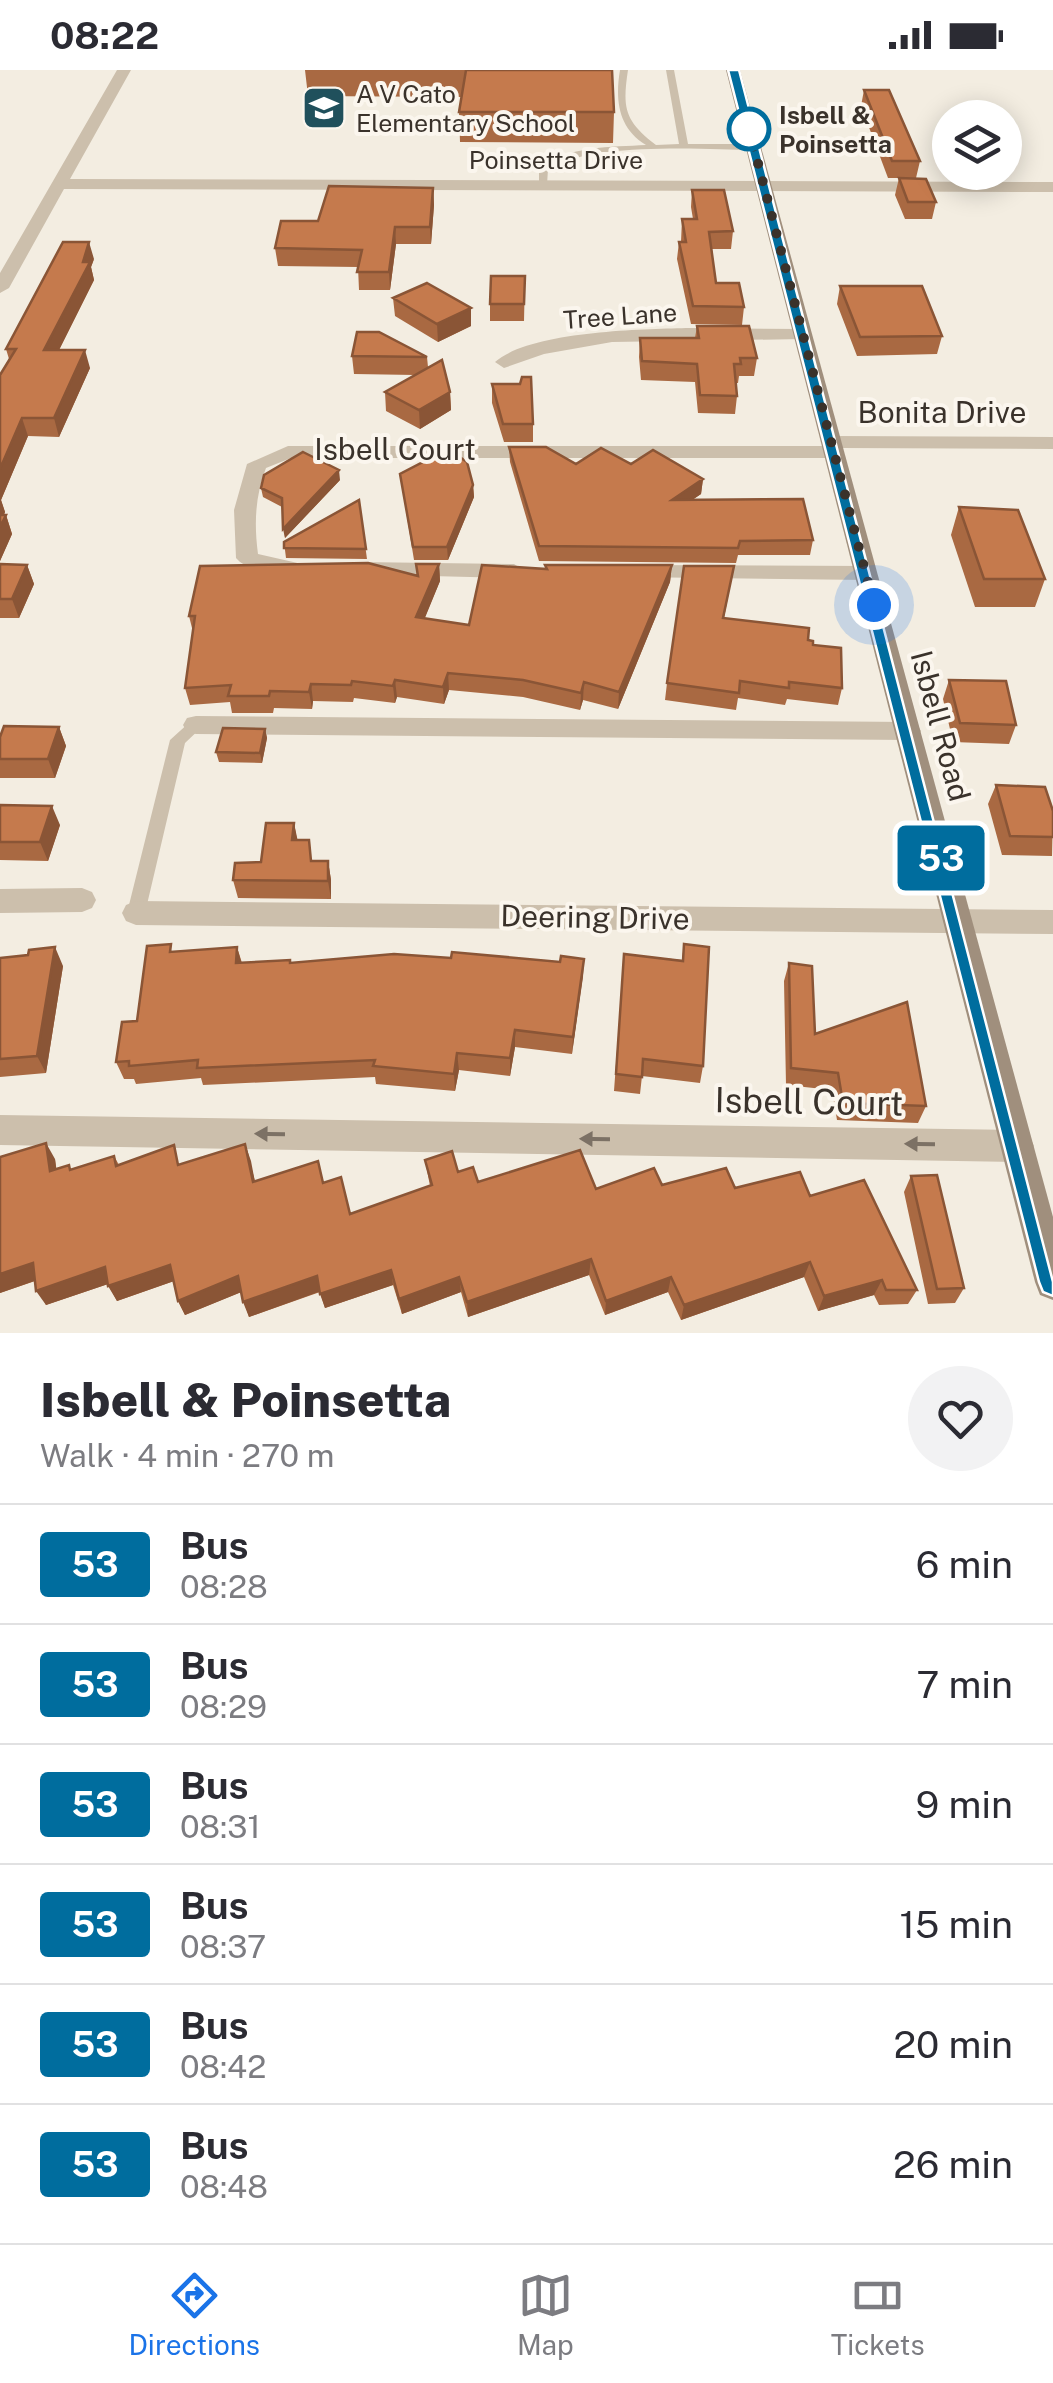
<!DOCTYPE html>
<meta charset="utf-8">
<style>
body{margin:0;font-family:"Public Sans",sans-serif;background:#f2f2f3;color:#2b2b33;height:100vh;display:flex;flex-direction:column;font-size:38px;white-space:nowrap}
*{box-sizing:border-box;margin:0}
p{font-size:32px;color:#7c7c81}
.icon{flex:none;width:55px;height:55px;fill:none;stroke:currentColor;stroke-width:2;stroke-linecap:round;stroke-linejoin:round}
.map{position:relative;height:1263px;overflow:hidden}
.sheet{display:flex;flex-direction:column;background:#fff;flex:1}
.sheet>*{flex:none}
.badge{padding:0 20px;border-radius:8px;font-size:35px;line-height:65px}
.buttons{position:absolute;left:932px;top:30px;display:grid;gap:20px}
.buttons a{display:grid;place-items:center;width:90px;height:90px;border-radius:50%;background:#fff;box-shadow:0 5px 25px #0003;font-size:50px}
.you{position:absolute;width:50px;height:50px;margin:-25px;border:8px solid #fff;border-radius:50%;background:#1a73e8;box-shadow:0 0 0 15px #1a73e833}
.map>.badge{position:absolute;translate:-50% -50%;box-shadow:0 0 0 5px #fff}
.round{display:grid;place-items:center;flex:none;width:105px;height:105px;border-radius:52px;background:#f2f2f3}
.head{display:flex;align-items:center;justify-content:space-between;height:170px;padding:0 40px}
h1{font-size:48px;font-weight:800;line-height:75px}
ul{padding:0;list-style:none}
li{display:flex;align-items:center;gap:30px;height:120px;padding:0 40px;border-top:2px solid #e1e1e2}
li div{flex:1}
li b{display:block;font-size:38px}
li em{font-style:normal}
li .badge{min-width:110px;font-weight:700;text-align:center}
.status{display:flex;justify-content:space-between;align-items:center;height:70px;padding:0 50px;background:#fff;direction:ltr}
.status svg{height:28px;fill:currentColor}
.tabs{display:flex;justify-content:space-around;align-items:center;height:140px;border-top:2px solid #e1e1e2;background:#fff;font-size:28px;color:#7c7c81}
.tabs a{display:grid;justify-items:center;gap:5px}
.tabs .active{color:#1a73e8}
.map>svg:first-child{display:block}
</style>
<div class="status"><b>08:22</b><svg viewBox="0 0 49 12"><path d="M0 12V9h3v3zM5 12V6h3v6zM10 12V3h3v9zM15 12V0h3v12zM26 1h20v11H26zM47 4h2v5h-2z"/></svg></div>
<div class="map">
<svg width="1053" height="1263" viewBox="0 0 1053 1263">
<rect width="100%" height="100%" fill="#f3ede1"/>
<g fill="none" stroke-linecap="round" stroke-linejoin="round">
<path fill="#ccbfac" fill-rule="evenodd" d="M620 0H628C622 39 625 51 656 75L679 74 666 0H674L688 74H754L758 77 754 80C701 79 592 72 548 99L547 115 539 117V98C567 76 612 77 646 75 618 58 615 30 620 0Z
M196 649 204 655 185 673 145 843 142 848 136 850 130 848 127 843 170 670 191 651Z"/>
<path fill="#ccbfac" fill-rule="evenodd" d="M117 0H131L70 109 1053 112V122L64 119 9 218 0 223V203Z
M690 258 803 259 812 264 803 269 612 272 544 284 504 298 495 292C530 261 643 259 690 258Z
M831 366 1053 367V379L842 378 841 386 834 388H291L266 398C255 426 254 454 258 484L302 494 305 499C290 515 249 503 236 488L234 440 247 394 288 376H824V368Z
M359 492 514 494 525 501 514 508 351 504 348 499 351 494Z
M639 495 866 496 877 503 866 510 631 507 628 502 631 497Z
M196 646 908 652 917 654 921 661 917 668 908 670 196 664 187 662 183 655 187 648Z
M82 818 92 822 96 830 92 838 82 842 0 843V819Z
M136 831 1053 840V864L136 855 126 851 122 843 126 835Z
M0 1045 1017 1060 1029 1065 1034 1076 1029 1087 1017 1092 0 1075Z"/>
<path fill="#a08f7d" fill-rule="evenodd" d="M726 0H740L1053 1147V1230L1040 1225 1035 1212Z"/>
</g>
<path fill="#a96942" d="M305 0H612L614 42 613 73 460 72 459 42 462 27 308 26Z
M864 20 920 91 916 108H888L861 36Z
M899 108 936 132 932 149H905L895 125Z
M433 118 434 135 431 174H396L390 220H359L358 197 278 196 275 178 318 151Z
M692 120 733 161 731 179H712L716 213 744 237 742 255 691 254 677 189 679 172H681L682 149H693L691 137Z
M94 189 91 197 94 210 59 280 90 298 59 367 28 366 1 430 5 442 4 445H6L12 464 0 491V305L9 289 6 279Z
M525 206 524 251H490V234Z
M840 216 942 266 937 284 857 286 837 234Z
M393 228 471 238V256L438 272 395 246Z
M697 256 757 288 754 306H739L738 313H736L737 326 735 344 698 343 695 312 641 310 639 287 640 268H695Z
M352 286 427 287 428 297 450 322 451 340 420 359 386 341 385 322 415 305 354 304Z
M492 314 533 354V372H504L492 333Z
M509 377 576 394 703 409 701 424 692 430 813 470 810 485H738L736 493 539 491 510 392Z
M400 404 473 415 474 427 448 490H414Z
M340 410 285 468 282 437 263 427 261 418Z
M359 430 367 489 286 488 284 472Z
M959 437 1045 509 1035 537H975L951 465Z
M0 494 27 495 34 514 19 548H0Z
M416 494H439L440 511 424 549 469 555 545 499V495H672L670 512 618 639 583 630 580 640 523 627 449 620 444 634 397 627 395 633 354 628 353 632 313 631 312 639 274 638 273 643H232L230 632 190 635 185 618 193 562 189 546 417 506Z
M734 496 724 548 808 570 813 575 842 618 838 635 787 629 785 635 738 628 736 640 665 630 667 613Z
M949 610 1016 655 1009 674 953 672 943 629Z
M59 657 66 676 55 708H0V667Z
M265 659 267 668 262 693 219 692 216 682Z
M996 715 1053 741 1052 786 1002 785 988 734Z
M0 735 60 755 48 791 0 790Z
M294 753 297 770 313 791H328L331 810V829L238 828 233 810 261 792Z
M684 874 703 996 700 1013 642 1006 640 1024 614 1021 624 884 682 890Z
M237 877 242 893H291L451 888 560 892 584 889 572 984 515 977 510 1006 459 1000 455 1021 376 1014 375 1007 203 1015 201 1008 136 1014 134 1009H124L116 992 174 882Z
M0 888 63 896 46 1003 0 1007Z
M789 893 815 964 926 1036 918 1053 837 1050 832 1020 786 1015 784 911Z
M245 1074 255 1111 323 1112 350 1144 430 1116 425 1090 458 1102 478 1112 596 1119 662 1115 735 1118 810 1126 917 1220 908 1234 879 1235 874 1225 818 1241 804 1207 681 1250 668 1222 605 1245 589 1205 468 1247 461 1222 402 1244 393 1215 325 1238 320 1222 249 1247 241 1222 185 1245 178 1231 174 1211 117 1231 108 1214 46 1235 35 1211 0 1223V1087L55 1089 56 1099H71L114 1086 119 1095 181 1094Z
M911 1106 964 1218 955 1233 928 1234 904 1122Z"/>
<path fill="#8a5536" d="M433 118 434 135 431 174 430 157Z
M395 157 396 174 390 220 389 202Z
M89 172 94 189 91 197 94 210 50 298 44 280 83 192Z
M471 238V256L438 272 437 254Z
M85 280 90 298 59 367 54 348Z
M450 322 451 340 420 359 419 340Z
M22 348 28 366 1 430 5 442 0 453V399Z
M339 400 340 410 285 468 283 459Z
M703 409 701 424 670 445 672 430Z
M473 415 474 427 448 490 447 477Z
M6 445 12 464 0 491V457Z
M439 494 440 511 418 565 416 547Z
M27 495 34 514 19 548 12 529Z
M672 495 670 512 618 639 619 622Z
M448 603 449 620 444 634 443 617Z
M395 610 397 627 395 633 393 616Z
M584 612 583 630 580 640 581 623Z
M311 614 313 631 312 639 309 622Z
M59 657 66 676 55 708 48 689Z
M265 659 267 668 262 693 260 683Z
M52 736 60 755 48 791 40 772Z
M294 753 298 772 292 770Z
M328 791 331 810V829L328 811Z
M55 877 63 896 46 1003 37 986Z
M237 877 242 895 236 893Z
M584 889 583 907 572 984 573 967Z
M515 960V977L510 1006V988Z
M457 983 459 1000 455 1021 454 1004Z
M46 1073 55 1089 59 1117 50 1101Z
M245 1074 251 1091 258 1128 253 1112Z
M591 1189 589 1205 468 1247 467 1232Z
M810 1192 804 1207 681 1250 684 1235Z
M33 1193 43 1208 0 1223V1204Z
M170 1195 177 1210 117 1231 108 1216Z
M105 1197 114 1212 46 1235 36 1221Z
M391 1200 393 1215 325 1238 320 1224Z
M238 1206 244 1221 185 1245 178 1231Z
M317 1206 321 1221 249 1247 243 1232Z
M459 1207 461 1222 402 1244 399 1229Z
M671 1207 668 1222 605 1245 606 1231Z
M882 1210 874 1225 818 1241 824 1226Z"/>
<path fill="#c57a4d" stroke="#8a5536" stroke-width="2.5" d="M466 0H612L614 42H459Z
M864 20H889L920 91H892Z
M899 108 926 109 936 132H908Z
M329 116 433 118 430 157H395L389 202H357L362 180 275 178 281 151H318Z
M692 120H724L733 161 709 162 716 213H739L744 237 693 236 679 172H686L682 149H697Z
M63 172H89L83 192H90L44 280H85L54 348H22L0 399V305L16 279H6Z
M491 206H525L524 234H490Z
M427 213 471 238 437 254 393 228Z
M840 216H922L942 266 860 267Z
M697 256H749L757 288H740L741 294H734L737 326 700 325 697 294 642 291 640 268H699Z
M357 262H379L427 287 352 286Z
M442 290 450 322 419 340 385 322Z
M522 307H531L533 354H503L492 314H520Z
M509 377H546L576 394 601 378 631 394 653 380 703 409 672 430 803 429 813 470 740 471 738 478 539 476Z
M448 379 467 392 473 415 447 477H413L400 404Z
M303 382 339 400 283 459 282 428 261 418 264 405Z
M359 430 366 479 284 478V472Z
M959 437 1018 440 1045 509H984Z
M0 445H6L0 457Z
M368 493 418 506 416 494H439L416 547 469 555 482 495 547 499 545 495H672L619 622 584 612 581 623 523 610 448 603 443 617 395 610 393 616 352 611 351 615 311 614 309 622 270 621 269 626H228L231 615 185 618 195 546H189L200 496Z
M0 494 27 495 12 529H0Z
M684 496H734L723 548 809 558 808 570 813 571V575L841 578 842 618 789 612V618L740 611 739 623 667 613Z
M949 610 1006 611 1016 655 960 653Z
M4 656 59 657 48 689H0V667Z
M223 658 265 659 260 683 216 682Z
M996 715 1045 717 1053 741V767L1010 766Z
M0 735 52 736 40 772H0Z
M266 753H294L292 770H309L311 791H328V811L233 810 235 793 261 792Z
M171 874 170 882 237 877 236 893 290 890V893L394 884 451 888 452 882 560 892 561 886 584 889 573 967 515 960 510 988 457 983 454 1004 373 996 375 990 197 998 198 990 129 996V991L116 992 122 952 137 951 147 876Z
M684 874 709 877 703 996 643 989 642 1007 616 1004 624 884 683 891Z
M55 877 37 986 0 989V888L28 885 29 880Z
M789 893 812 896 815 964 907 932 926 1036 843 1033 838 1003 791 998Z
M46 1073 50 1101 69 1095 70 1100 114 1086 116 1096 174 1075 178 1095 245 1074 253 1112 318 1091 323 1113 341 1107 350 1144 432 1115 425 1090 452 1081 458 1102 473 1097 478 1112 580 1080 596 1119 654 1098 662 1115 726 1098 735 1118 800 1102 810 1126 864 1110 917 1220H886L882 1210 824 1226 810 1192 684 1235 671 1207 606 1231 591 1189 467 1232 459 1207 399 1229 391 1200 320 1224 317 1206 243 1232 238 1206 178 1231 170 1195 108 1216 105 1197 36 1221 33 1193 0 1204V1087Z
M937 1105 964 1218 937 1219 911 1106Z"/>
<defs><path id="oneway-solid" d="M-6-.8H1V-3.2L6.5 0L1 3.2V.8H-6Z" transform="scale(2.5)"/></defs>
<g fill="#7c7165">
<use href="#oneway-solid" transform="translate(270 1064) rotate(-179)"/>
<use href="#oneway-solid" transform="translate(595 1069) rotate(-179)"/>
<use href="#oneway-solid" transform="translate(920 1074) rotate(-179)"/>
</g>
<path fill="#006d9e" stroke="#fff" stroke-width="2.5" d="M728 0H739L1053 1212V1226L1043 1222 1039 1212Z"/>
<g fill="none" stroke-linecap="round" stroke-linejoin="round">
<path stroke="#3a322b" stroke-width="10" stroke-dasharray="0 18" d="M749 59 874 535"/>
</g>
<defs>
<symbol id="school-square" viewBox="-11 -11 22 22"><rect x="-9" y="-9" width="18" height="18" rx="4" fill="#20505c" stroke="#fbf6ee"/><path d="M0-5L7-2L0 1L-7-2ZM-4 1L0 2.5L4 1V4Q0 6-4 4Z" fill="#fff"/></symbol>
</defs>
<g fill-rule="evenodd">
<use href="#school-square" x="299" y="13" width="50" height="50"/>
</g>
<circle fill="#fff" stroke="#006d9e" stroke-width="5" cx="749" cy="59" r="20"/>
<g text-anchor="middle" stroke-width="8" stroke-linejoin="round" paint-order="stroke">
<g font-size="25" fill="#3a322b" stroke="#fbf6ee" text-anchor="start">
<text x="356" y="33">A V Cato<tspan x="356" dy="29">Elementary School</tspan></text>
</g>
<g font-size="25" font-weight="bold" fill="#3a322b" stroke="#fbf6ee" text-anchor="start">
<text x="779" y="54">Isbell &amp;<tspan x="779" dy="29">Poinsetta</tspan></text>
</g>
<g font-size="25" fill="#3a322b" stroke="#fbf6ee">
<text x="556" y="99">Poinsetta Drive</text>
<text transform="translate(620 246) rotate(-4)" y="9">Tree Lane</text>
</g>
<g font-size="30" fill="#3a322b" stroke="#fbf6ee">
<text x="942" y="353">Bonita Drive</text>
<text x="395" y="390">Isbell Court</text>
<text transform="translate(940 656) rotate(75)" y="10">Isbell Road</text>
<text transform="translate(595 848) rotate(1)" y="10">Deering Drive</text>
</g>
<g font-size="35" fill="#3a322b" stroke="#fbf6ee">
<text transform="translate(809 1032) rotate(1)" y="12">Isbell Court</text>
</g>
</g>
</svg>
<div class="buttons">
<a><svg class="icon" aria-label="layers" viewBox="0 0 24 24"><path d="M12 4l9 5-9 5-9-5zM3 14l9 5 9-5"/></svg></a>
</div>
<div class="you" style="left:874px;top:535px"></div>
<b class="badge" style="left:941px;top:788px;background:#006d9e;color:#fff">53</b>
</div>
<section class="sheet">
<div class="head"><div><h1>Isbell &amp; Poinsetta</h1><p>Walk · 4 min · 270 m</p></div><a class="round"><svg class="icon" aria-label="heart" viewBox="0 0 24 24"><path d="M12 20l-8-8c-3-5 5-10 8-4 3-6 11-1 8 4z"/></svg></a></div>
<ul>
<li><span class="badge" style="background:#006d9e;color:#fff">53</span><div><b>Bus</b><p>08:28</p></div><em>6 min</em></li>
<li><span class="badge" style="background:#006d9e;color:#fff">53</span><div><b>Bus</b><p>08:29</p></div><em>7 min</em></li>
<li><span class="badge" style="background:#006d9e;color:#fff">53</span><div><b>Bus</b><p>08:31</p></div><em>9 min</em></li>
<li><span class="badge" style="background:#006d9e;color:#fff">53</span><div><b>Bus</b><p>08:37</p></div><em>15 min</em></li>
<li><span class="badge" style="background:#006d9e;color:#fff">53</span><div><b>Bus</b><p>08:42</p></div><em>20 min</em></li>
<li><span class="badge" style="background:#006d9e;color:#fff">53</span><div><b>Bus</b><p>08:48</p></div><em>26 min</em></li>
</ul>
</section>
<nav class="tabs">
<a class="active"><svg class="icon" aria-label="directions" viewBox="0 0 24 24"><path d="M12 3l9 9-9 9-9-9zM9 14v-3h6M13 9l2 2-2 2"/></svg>Directions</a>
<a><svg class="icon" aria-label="map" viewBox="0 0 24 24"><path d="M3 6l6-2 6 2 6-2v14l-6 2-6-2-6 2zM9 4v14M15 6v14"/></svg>Map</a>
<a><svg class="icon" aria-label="tickets" viewBox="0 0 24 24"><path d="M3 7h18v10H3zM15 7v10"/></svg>Tickets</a>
</nav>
